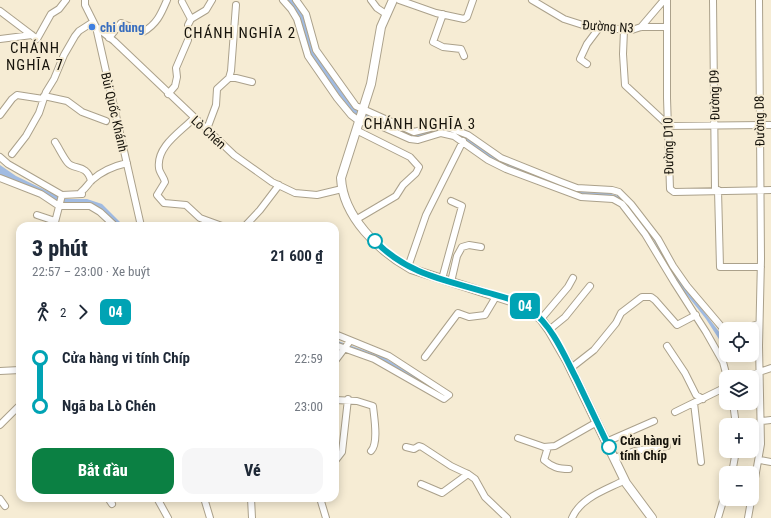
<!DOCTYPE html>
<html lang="vi">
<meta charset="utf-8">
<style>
body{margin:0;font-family:"Roboto Condensed",sans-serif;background:#f6f6f7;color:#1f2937;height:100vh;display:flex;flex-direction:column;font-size:15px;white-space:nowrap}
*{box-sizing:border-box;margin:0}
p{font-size:13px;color:#747a83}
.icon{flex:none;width:22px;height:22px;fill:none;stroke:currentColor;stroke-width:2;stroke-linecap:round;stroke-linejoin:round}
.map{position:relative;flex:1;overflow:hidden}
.panel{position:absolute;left:16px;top:222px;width:323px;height:280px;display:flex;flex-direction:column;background:#fff;border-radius:12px;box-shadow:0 2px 10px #0003}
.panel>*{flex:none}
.badge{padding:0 8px;border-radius:6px;font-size:14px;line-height:26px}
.fabs{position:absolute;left:719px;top:322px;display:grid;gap:8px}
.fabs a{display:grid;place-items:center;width:40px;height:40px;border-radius:8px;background:#fff;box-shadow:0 2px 10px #0003;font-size:20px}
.map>.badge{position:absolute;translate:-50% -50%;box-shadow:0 0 0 2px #fff}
.legs{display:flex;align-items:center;gap:6px;height:44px;padding:0 16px;font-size:13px}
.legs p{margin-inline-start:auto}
.overview{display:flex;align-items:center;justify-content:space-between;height:68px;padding:0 16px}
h1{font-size:22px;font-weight:800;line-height:30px}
.primary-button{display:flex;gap:8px;margin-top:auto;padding:8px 16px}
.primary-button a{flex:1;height:46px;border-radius:12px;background:#0b8043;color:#fff;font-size:16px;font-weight:800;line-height:46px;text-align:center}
.primary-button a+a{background:#f6f6f7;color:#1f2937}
ul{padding:0 16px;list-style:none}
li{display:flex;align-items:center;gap:14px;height:48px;font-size:15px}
li i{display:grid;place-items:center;width:6px;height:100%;margin:0 5px;background:currentColor}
li i::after{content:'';width:10px;height:10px;margin:-5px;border:3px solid;border-radius:50%;background:#fff}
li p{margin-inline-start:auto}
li:first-child i{background:linear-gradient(#0000 50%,currentColor 0)}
li:last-child i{background:linear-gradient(currentColor 50%,#0000 0)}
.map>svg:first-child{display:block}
</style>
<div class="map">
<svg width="771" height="518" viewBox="0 0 771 518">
<rect width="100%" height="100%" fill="#f6ecd4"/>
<path fill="#a1bbe1" d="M286 0H294L300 6 317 55 358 109 418 134 441 127 471 139 498 160 544 179 581 192 608 193 622 197 642 220 696 301 726 341V350L706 319 675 280 653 239 620 200 589 197 496 163 469 142 447 132 417 138 355 115 312 60 302 27Z
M0 165 16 176 64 199H87L102 204 121 223 128 226H118L88 203 63 204 0 177Z
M335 340 383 357 446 395 444 396 385 363 335 343Z"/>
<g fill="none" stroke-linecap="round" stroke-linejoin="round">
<defs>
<path id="minor" d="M85 0V5L96 27 141 226
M283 0 291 9 297 19 308 56 337 98 351 115 359 121 383 127 410 139 418 140 441 133 454 136 488 160 506 169 581 197 613 199 622 204 645 234 674 282 706 332 723 362 727 377
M296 0 306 14 316 50 356 106 414 132 442 125 468 135 501 158 561 182 577 188 612 190 619 192 631 204 658 239 673 266 687 286 726 332
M371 0 377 8 386 14
M399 0 436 13 464 19 467 17 473 0
M532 0 564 19 589 27 632 30 641 27H667
M667 0V98L670 189 674 192 771 190
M713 0 715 190
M0 11 37 39 51 14 59 9 66 0
M443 14 433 42 443 47 461 49 464 56
M191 19 206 10 212 0
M96 27 114 41 234 155 272 182 295 193 317 195 342 189
M641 27 664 0
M624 30 623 54 625 85 667 124
M109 38 121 23 143 32C157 24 161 14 167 0
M0 39 32 35
M587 64 580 59 587 44 599 28
M229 78H236L252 82
M168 94 175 86 177 77 176 68 188 40V25L191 19 182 2
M44 96 67 101 82 112 106 121
M0 115 12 99 17 95 43 99
M194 118C182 131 156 146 159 168 159 172 164 177 165 182L157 195 164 203 186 205 200 218 222 226
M667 126 771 125
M207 129 216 105 217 89 229 78 231 71 236 5
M356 130 410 157 419 167 416 173 403 185 396 196 357 219
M55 142C59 148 63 157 68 163 74 170 87 164 91 181
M12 154 26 136 39 113 46 92 54 79 64 55 75 36 79 31 93 22
M0 157 8 164 62 195 82 194 81 192C86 188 88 184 92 180 103 170 114 166 127 163
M0 178 41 194 59 206H90L100 212 115 226
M718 190 720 267H761
M37 215 55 221
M54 226 62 195
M245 226 260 210 279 185
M408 267 426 215 463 141
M442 279 462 206 451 201
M451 282 457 256 462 247 469 245 481 247
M541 319 568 287 573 278
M741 329 759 324
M549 330 565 317 590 286
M335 334 389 356 449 395 444 399 374 359 335 345
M667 346 685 373 696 395 703 399
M425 357 458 313 469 317 485 315 497 295
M335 361 350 341
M571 368 594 350 616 323 621 313 642 297H651L655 300 677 325 696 315
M0 371 20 370
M745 377 771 368
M335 400 357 401 373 406C374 417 379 443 371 451
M694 403 701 462
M733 403 736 425
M675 412 726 387
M762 421 771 420
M0 425 20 405
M518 438 544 447 555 446 597 422
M606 442 654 421
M406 447 414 449 419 446 422 447 451 466 468 474 475 479 485 497 507 518
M548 447 544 460C552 467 558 469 569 469
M614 458 635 451 667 446
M760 460 771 462
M335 461 342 452 348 399
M732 473 736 451
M421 484 442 493 468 474
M108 498 112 504
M157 498 168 518
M204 498 210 518
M251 498 252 518
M320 498 326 518
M0 499 5 506
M572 518C581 497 606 490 625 480
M718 518 726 491
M748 518 761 444 759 346 761 259 759 0"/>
<path id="major" d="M393 0 381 27 371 84 341 178C343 217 379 251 411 269L523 305 541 319 549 330 567 361 626 483 652 518"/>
</defs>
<use href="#minor" stroke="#aba18b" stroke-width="8"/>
<use href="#major" stroke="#aba18b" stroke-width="10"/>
<use href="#minor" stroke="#fff" stroke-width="6"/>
<use href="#major" stroke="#fff" stroke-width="8"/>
</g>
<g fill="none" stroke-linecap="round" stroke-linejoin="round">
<defs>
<path id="line-1" d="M375 241C408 275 446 280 489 293 503 297 520 301 531 310 553 327 564 355 576 378 587 401 598 424 609 447"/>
</defs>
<use href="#line-1" stroke="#fff" stroke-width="9"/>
<use href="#line-1" stroke="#00a3b4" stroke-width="6"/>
</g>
<circle fill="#3f7fe0" stroke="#f6ecd4" stroke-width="1.5" cx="92" cy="27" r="4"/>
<g fill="#fff" stroke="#00a3b4" stroke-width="2">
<circle cx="375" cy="241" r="7"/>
<circle cx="609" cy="447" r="7"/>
</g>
<g text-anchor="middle" stroke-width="4" stroke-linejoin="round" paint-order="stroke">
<g font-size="13" fill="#16130b" stroke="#f6ecd4">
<text transform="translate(608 26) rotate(4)" y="5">Đường N3</text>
<text transform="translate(714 95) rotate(-91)" y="5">Đường D9</text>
<text transform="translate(115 112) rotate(77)" y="5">Bùi Quốc Khánh</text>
<text transform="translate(759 121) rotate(-91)" y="5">Đường D8</text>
<text transform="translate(209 132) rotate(43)" y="5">Lò Chén</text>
<text transform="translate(668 146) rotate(-91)" y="5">Đường D10</text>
</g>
<g font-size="13" font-weight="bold" fill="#366cbe" stroke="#f6ecd4" text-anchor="start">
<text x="100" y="32">chi dung</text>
</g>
<g font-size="13" font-weight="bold" fill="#16130b" stroke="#f6ecd4" text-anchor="start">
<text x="620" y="445">Cửa hàng vi<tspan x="620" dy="15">tính Chíp</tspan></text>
</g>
<g font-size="15" letter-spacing="1" fill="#16130b" stroke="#f6ecd4">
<text x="240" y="38">CHÁNH NGHĨA 2</text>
<text x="35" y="53">CHÁNH<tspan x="35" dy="17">NGHĨA 7</tspan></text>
<text x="420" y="129">CHÁNH NGHĨA 3</text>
</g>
</g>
</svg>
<div class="fabs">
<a><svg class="icon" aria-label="locate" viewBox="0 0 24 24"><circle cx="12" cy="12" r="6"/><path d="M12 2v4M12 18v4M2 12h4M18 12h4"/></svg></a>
<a><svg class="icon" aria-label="layers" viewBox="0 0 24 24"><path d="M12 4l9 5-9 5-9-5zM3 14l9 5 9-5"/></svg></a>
<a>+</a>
<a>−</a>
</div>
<b class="badge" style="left:525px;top:306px;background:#00a3b4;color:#fff">04</b>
<section class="panel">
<div class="overview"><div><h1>3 phút</h1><p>22:57 – 23:00 · Xe buýt</p></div><b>21 600 ₫</b></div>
<div class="legs"><svg class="icon" aria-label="walk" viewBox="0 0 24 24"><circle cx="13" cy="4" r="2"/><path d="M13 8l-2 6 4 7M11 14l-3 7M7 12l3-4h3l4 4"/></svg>2<svg class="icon" aria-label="forward" viewBox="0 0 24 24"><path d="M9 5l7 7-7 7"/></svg><b class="badge" style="background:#00a3b4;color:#fff">04</b></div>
<ul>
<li><i style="color:#00a3b4"></i><b>Cửa hàng vi tính Chíp</b><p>22:59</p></li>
<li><i style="color:#00a3b4"></i><b>Ngã ba Lò Chén</b><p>23:00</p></li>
</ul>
<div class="primary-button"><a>Bắt đầu</a><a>Vé</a></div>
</section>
</div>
